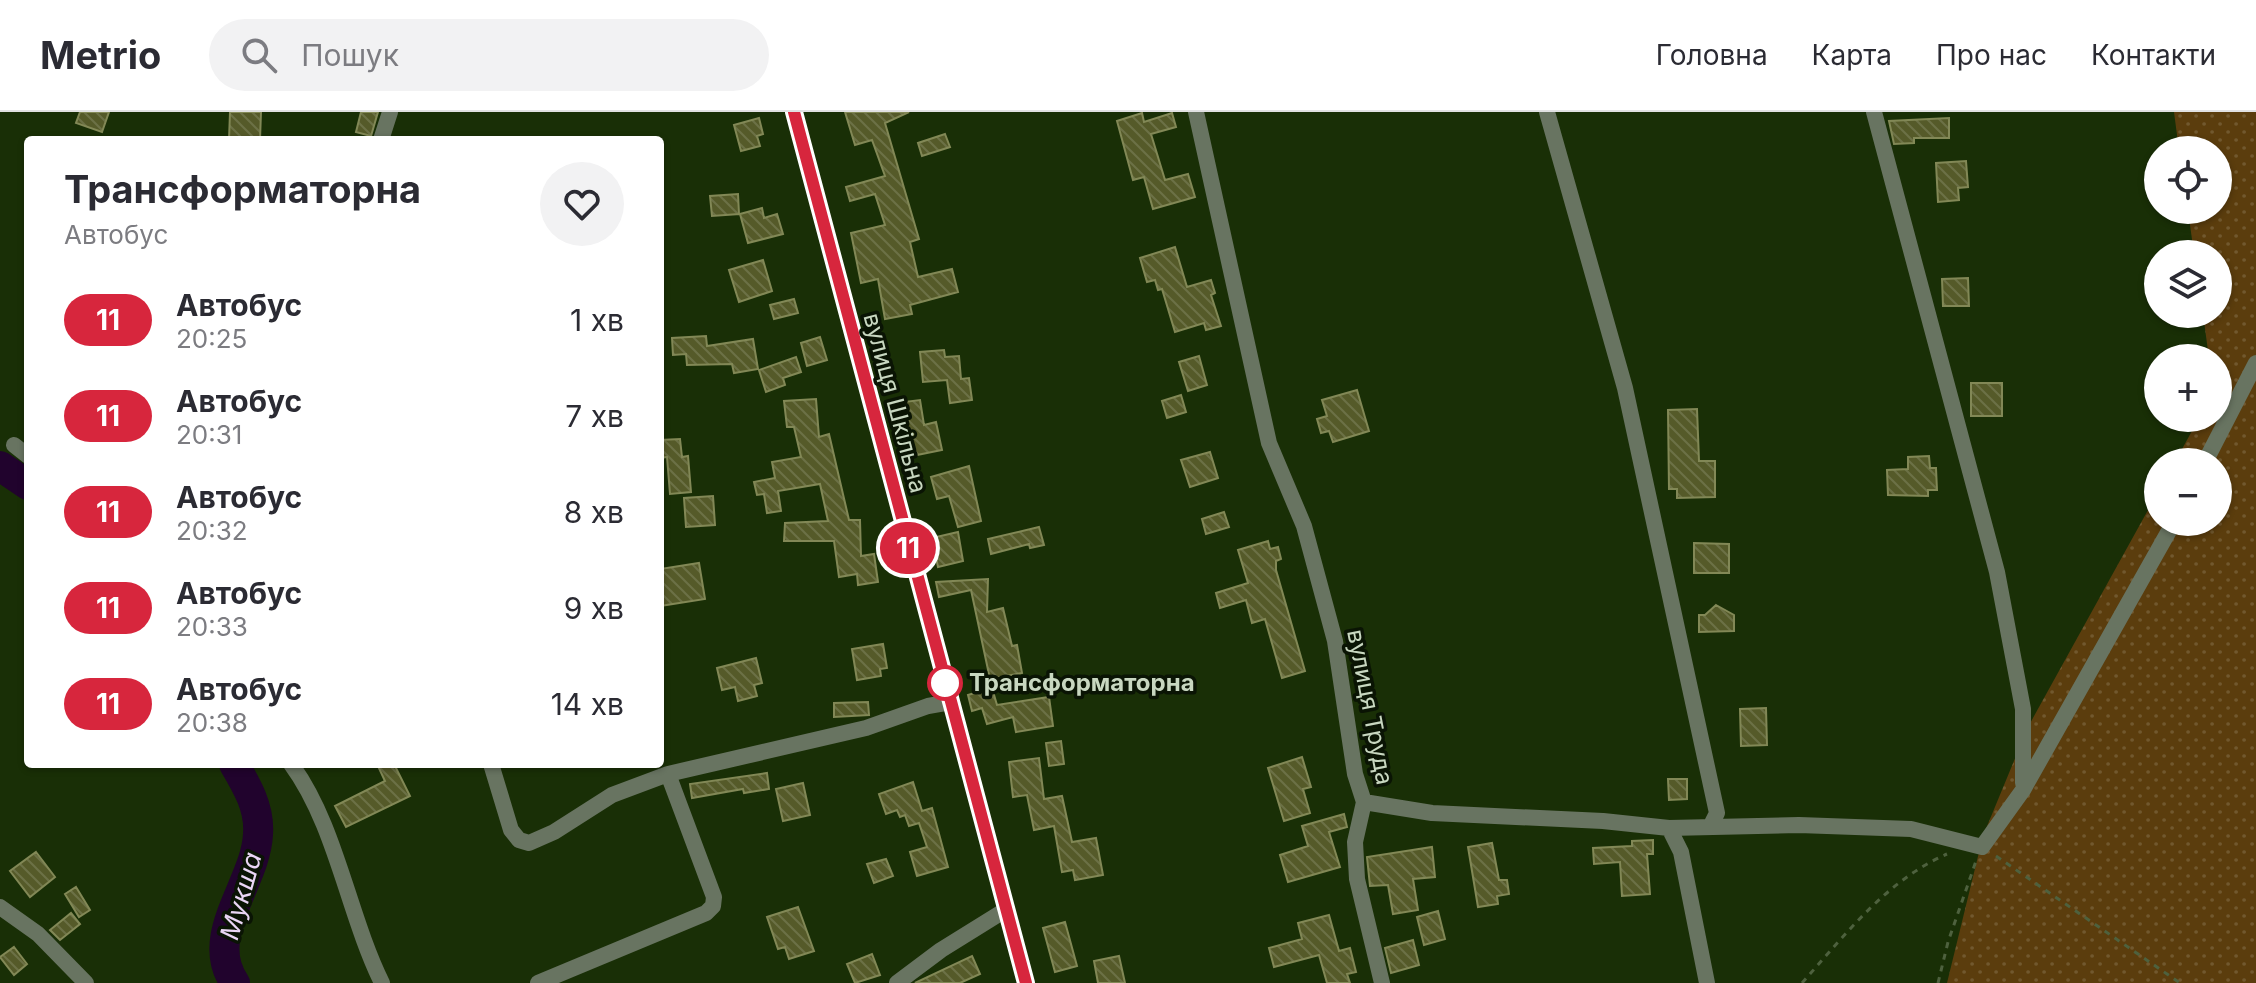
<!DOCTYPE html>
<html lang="uk">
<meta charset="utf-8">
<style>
body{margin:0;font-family:Inter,sans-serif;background:#f2f2f3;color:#2b2b33;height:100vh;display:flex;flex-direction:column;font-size:30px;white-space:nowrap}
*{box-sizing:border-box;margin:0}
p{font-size:26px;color:#7c7c81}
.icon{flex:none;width:44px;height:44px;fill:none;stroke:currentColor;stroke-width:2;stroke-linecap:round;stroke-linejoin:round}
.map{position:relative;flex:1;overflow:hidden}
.drawer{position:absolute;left:24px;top:24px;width:640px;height:632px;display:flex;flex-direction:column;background:#fff;border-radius:8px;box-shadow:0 2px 6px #0004}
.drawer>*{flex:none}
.badge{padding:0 16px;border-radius:26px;font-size:28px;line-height:52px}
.fabs{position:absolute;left:2144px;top:24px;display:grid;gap:16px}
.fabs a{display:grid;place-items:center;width:88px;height:88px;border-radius:50%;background:#fff;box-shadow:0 2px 6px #0004;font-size:40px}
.map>.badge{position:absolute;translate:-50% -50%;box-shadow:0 0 0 4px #fff}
.round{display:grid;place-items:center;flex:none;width:84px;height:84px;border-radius:42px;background:#f2f2f3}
.headline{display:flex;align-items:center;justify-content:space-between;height:136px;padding:0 40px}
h1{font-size:38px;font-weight:700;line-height:60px}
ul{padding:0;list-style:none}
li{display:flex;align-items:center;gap:24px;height:96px;padding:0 40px}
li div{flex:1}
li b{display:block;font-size:30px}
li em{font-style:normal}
li .badge{min-width:88px;font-weight:700;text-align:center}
header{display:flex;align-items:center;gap:48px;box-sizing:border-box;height:112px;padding:0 40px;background:#fff;border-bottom:2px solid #e1e1e2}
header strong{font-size:38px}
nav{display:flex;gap:44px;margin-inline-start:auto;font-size:28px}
.search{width:560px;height:72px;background:#f2f2f3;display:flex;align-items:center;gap:20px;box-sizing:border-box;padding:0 28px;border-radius:44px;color:#7c7c81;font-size:30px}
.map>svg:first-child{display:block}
</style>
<header>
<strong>Metrio</strong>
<div class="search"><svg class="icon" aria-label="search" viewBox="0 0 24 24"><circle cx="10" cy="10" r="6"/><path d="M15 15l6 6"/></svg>Пошук</div>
<nav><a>Головна</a><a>Карта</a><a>Про нас</a><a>Контакти</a></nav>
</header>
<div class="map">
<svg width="2256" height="871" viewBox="0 0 2256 871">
<defs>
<pattern id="garden-dots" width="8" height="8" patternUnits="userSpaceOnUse" patternTransform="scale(2)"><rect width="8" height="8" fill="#5b3d0d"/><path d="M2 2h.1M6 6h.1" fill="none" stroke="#71582e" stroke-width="1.8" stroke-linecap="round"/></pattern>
<pattern id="building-back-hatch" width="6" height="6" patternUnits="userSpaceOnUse" patternTransform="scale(2)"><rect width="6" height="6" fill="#555a29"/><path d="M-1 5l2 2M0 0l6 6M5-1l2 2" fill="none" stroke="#6c7146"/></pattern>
</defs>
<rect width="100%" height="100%" fill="#192f06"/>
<path fill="url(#garden-dots)" d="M2174 0H2256V871H1947L1983 724 2028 615 2158 380V410H2218V350H2175L2199 306H2218V246H2209L2203 202H2218V142H2194L2188 98H2218V38H2179Z"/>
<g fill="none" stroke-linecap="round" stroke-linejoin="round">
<path stroke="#21032d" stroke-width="30" d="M0 354 28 373
M234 652C247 674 260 696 258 722 256 771 202 824 235 871"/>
</g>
<path fill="url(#building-back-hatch)" stroke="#828856" stroke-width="2" d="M80 0H109L102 20 76 11Z
M230 0H261L260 28H229Z
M361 0H378L371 24 356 20Z
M845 0H909L885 11 919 127 910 130 918 165 952 157 958 180 910 193 912 202 885 207 878 167 861 171 851 121 885 113 875 82 850 89 846 75 885 64 872 28 855 33Z
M1142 1 1144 10 1172 1 1176 15 1151 22 1165 68 1188 62 1195 85 1153 97 1144 65 1133 68 1117 9Z
M759 6 763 22 757 24 760 34 741 39 734 13Z
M1949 6V26H1914V31L1894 32 1889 9Z
M945 22 950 35 922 44 918 31Z
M1966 49 1968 75 1958 76 1959 88 1938 90 1936 51Z
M738 82 739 102 712 104 710 84Z
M762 96 764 106 777 102 783 122 748 131 740 102Z
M1175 135 1187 175 1211 168 1215 181 1211 183 1221 214 1206 218 1204 211 1175 220 1162 177 1158 178 1155 168 1147 170 1140 146Z
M763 148 772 179 739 190 729 158Z
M1968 166 1969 194H1943L1942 167Z
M794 187 798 201 774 207 770 193Z
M706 224 707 234 753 227 758 257 734 261 732 252 687 253 686 242 673 243 672 226Z
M820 225 827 248 807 254 801 231Z
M944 238 945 245 959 244 961 267 969 266 972 288 950 291 947 268 923 270 920 240Z
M1199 244 1207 273 1188 279 1179 250Z
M796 245 801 260 783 266 785 273 766 280 759 258Z
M1971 271H2002V304H1971Z
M1357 278 1369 319 1333 330 1329 319 1321 321 1317 307 1327 304 1322 288Z
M1181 283 1186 300 1167 306 1162 289Z
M816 287 819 325 829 322 849 408H860L861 444 874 442 878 470 858 473 857 462 839 465 834 429H784L785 411 828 409 820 372 778 379 781 399 767 401 764 382 757 383 754 370 775 366 772 350 801 345 794 315H787L784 289Z
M920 288 924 313 936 310 942 338 912 344 905 305 899 306 896 291Z
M1697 297 1699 349H1715V385L1677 386V377H1669L1668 298Z
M680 327 682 345 688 344 691 380 670 382 667 345 660 346V328Z
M1210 340 1218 366 1190 375 1181 348Z
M1929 344 1930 356H1936L1937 378H1928V384L1888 383 1887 358 1908 357V345Z
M969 354 981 409 958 415 949 384 937 387 931 365Z
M713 384 715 413 686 415 684 386Z
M1224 400 1229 415 1206 422 1202 407Z
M1039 415 1044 433 1030 436 1029 432 991 442 988 427Z
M958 420 963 449 938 455 932 426Z
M1268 429 1270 437 1278 435 1281 447 1276 449V458L1305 559 1282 566 1265 507 1252 511 1246 488 1220 496 1216 481 1248 471 1238 438Z
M1694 431 1729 432V461H1694Z
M699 451 705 487 660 494V457Z
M988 467 987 500 1003 496 1012 534 1017 533 1022 561 990 567 971 478 939 485 936 470Z
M1716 493 1734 503V519L1699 520V503H1705Z
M883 532 887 556 880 557 881 564 857 568 852 537Z
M756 546 762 571 754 573 757 584 738 589 735 575 722 578 717 556Z
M992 576 997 593 1049 585 1053 614 1016 620 1013 605 987 612 982 596 972 599 968 583Z
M868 590 869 603 834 605V591Z
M1766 596 1767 633 1741 634 1740 597Z
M1061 629 1064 652 1049 654 1046 631Z
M1302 645 1311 675 1303 677 1310 701 1284 709 1268 656Z
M1039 646 1044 687 1062 684 1072 730 1096 726 1103 763 1075 768 1073 758 1062 760 1054 714 1034 718 1027 683 1013 685 1009 650Z
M377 652H394L410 684 346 715 335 694 385 669Z
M767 661 769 677 744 681 743 677 692 686 690 672Z
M1668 667H1687V687L1669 688Z
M913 670 922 699 932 696 948 755 917 764 910 740 927 735 919 711 909 714 905 703 900 705 897 698 886 702 879 682Z
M803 671 810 703 783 709 776 677Z
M1344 702 1347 715 1329 720 1340 755 1288 770 1280 743 1308 734 1302 714Z
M1653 728V742H1647L1650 782 1622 784 1620 750 1594 752 1593 736 1632 734V729Z
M1492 731 1499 768H1507L1509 782 1497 784 1498 792 1478 795 1468 735Z
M1432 735 1435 765 1413 767 1418 798 1393 802 1388 773 1370 774 1367 745Z
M36 740 55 765 30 785 10 759Z
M886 747 893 764 874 771 867 752Z
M76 775 90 798 79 805 65 782Z
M798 795 814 839 789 847 785 835 778 837 767 805Z
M1438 799 1445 827 1424 833 1417 805Z
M71 801 80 812 60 828 50 818Z
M1329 803 1339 839 1350 836 1356 860 1347 862 1350 871H1327L1319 843 1274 855 1269 836 1302 827 1298 811Z
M1065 810 1077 854 1055 860 1043 816Z
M1413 828 1419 853 1391 861 1385 836Z
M14 835 27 852 14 863 0 845Z
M872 842 880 863 855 871 847 852Z
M972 844 980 862 960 871H915Z
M1119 844 1125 871H1098L1094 849Z"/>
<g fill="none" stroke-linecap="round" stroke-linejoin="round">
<path stroke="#4e613e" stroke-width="3" stroke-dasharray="6 6" stroke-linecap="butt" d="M1996 744 2180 871
M1802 871C1845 823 1887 768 1947 742
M1938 871 1948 830 1976 749"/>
<path stroke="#687461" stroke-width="16" d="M794 0 1026 871
M1196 0 1269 331 1304 414 1335 529 1355 662 1364 690
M1547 0 1625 276 1717 701 1711 713
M1874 0 1997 460 2023 597V671
M381 28 390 0
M14 333 28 344
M2205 350 2256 251
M291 652C336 713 348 802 382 871
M491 652 511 718 519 728 529 731 554 720 612 683 668 662
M1364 690 1432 701 1603 709 1669 716 1799 713 1911 717 1982 735 2023 678 2174 410
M1364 690 1355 730 1357 767 1382 871
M1669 716 1681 740 1707 871
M0 795 38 822 86 871
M538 871 706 801 713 794 714 785 668 662 866 616 928 594 951 590
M897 871 941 838 1007 797"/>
</g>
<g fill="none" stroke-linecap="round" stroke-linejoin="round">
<defs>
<path id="line" d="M794 0 1026 871"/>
</defs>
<use href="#line" stroke="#fff" stroke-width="18"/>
<use href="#line" stroke="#d7263d" stroke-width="12"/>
</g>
<circle fill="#fff" stroke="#d7263d" stroke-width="4" cx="945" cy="571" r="16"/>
<g text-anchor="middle" stroke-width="7" stroke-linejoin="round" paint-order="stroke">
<g font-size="24" fill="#c8d7c0" stroke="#0a1404">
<text transform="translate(895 291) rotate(75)" y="8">вулиця Шкільна</text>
<text transform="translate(1370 595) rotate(79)" y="8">вулиця Труда</text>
</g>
<g font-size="24" font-weight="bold" fill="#c8d7c0" stroke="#0a1404" text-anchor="start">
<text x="969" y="579">Трансформаторна</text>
</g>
<g font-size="26" font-style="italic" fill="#ead6f5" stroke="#0a1404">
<text transform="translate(241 784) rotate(-74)" y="9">Мукша</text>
</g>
</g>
</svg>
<div class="fabs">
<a><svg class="icon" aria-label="locate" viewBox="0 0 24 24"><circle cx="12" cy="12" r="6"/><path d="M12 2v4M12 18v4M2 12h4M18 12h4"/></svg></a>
<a><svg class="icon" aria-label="layers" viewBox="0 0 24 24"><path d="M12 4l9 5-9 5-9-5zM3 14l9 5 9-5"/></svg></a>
<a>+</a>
<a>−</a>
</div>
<b class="badge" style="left:908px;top:436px;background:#d7263d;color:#fff">11</b>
<section class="drawer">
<div class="headline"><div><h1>Трансформаторна</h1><p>Автобус</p></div><a class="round"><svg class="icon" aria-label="heart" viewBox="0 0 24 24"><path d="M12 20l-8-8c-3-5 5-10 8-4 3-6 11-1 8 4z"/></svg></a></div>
<ul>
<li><span class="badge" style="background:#d7263d;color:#fff">11</span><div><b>Автобус</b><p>20:25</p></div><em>1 хв</em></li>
<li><span class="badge" style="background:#d7263d;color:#fff">11</span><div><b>Автобус</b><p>20:31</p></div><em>7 хв</em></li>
<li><span class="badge" style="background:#d7263d;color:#fff">11</span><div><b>Автобус</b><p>20:32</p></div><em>8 хв</em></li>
<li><span class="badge" style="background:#d7263d;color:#fff">11</span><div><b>Автобус</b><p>20:33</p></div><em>9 хв</em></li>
<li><span class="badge" style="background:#d7263d;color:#fff">11</span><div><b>Автобус</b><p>20:38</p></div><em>14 хв</em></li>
</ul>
</section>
</div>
